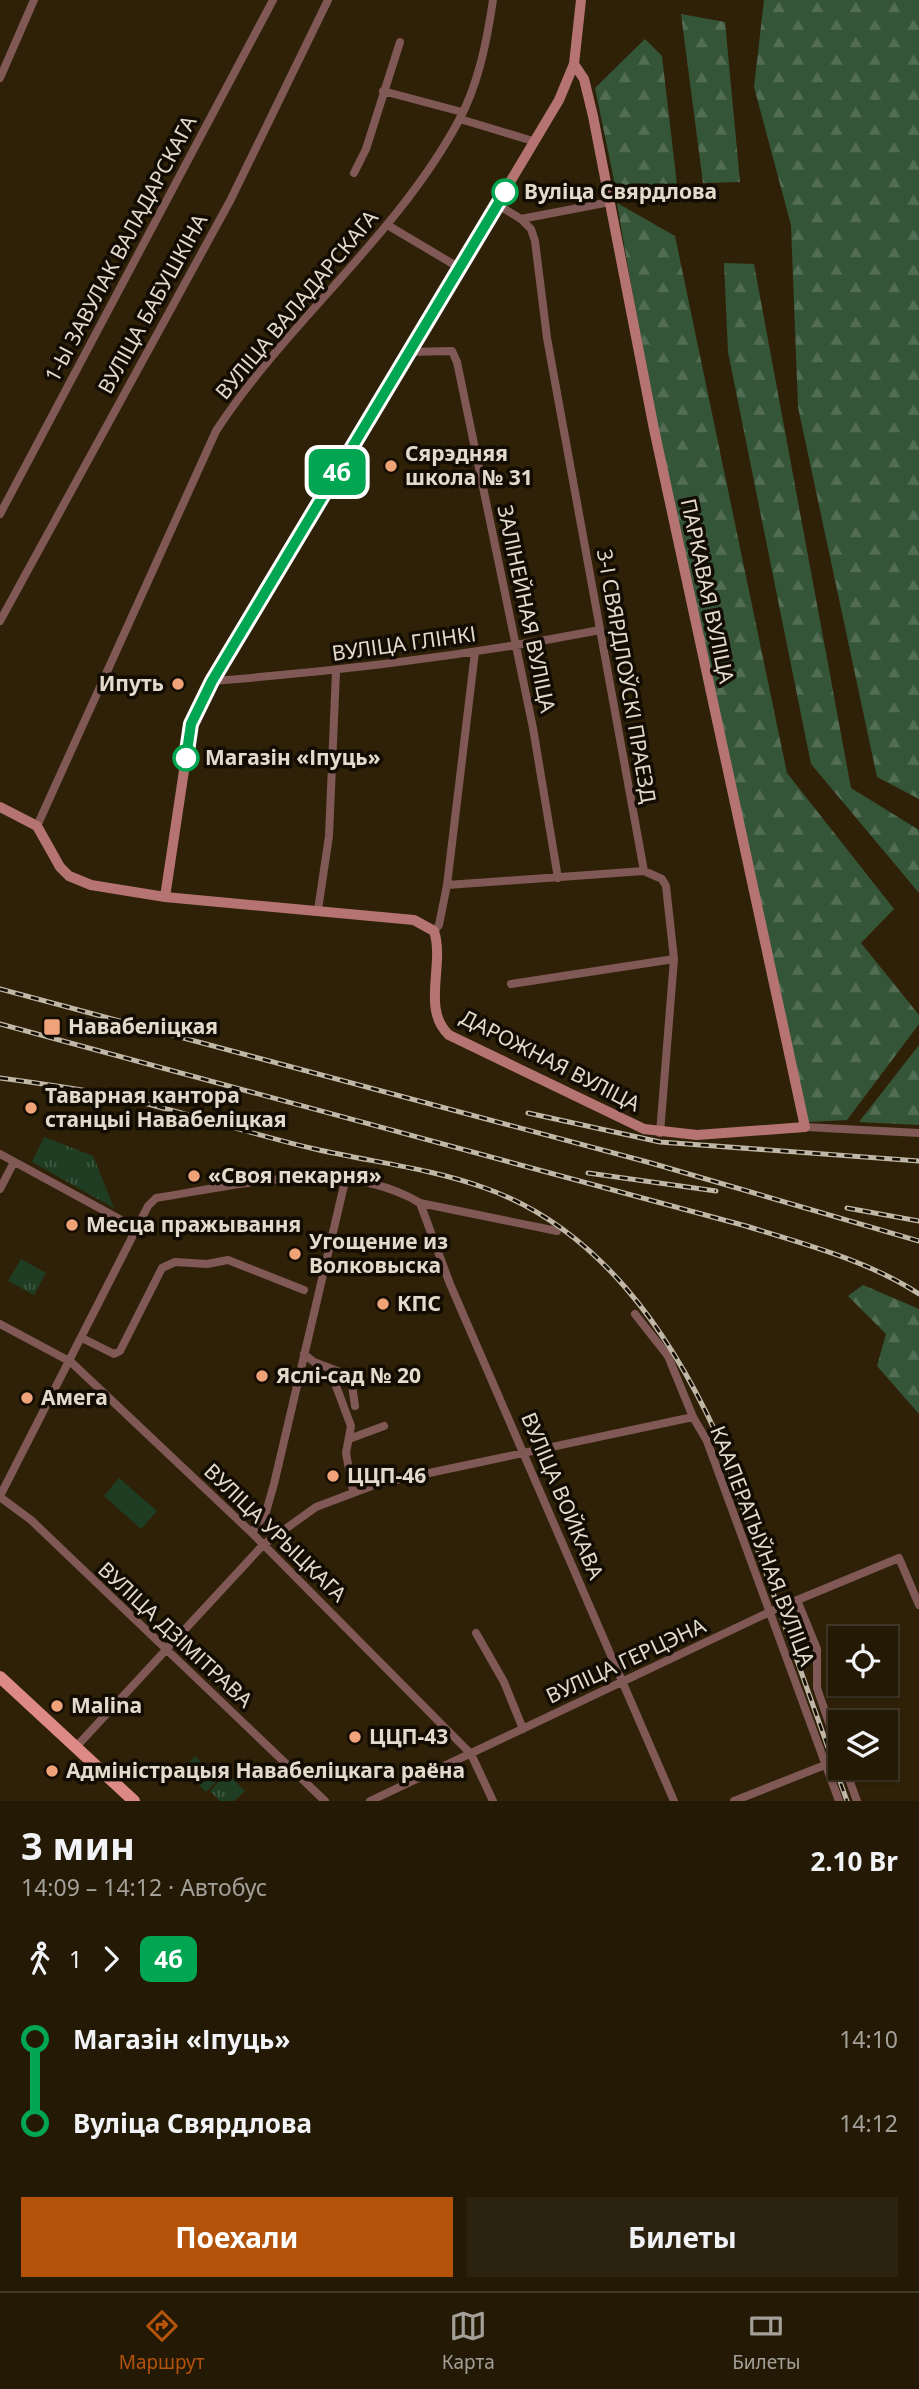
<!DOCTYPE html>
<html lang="ru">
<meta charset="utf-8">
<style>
body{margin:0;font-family:"Noto Sans",sans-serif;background:#2b220f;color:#f1f3f6;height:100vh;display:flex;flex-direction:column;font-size:26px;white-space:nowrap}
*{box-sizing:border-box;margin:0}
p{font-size:23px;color:#a3a09a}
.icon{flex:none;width:38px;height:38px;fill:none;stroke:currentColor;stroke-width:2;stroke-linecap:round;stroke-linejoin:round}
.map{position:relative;height:1801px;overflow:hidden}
.drawer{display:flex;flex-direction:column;background:#231905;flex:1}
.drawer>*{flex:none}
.badge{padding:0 14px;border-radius:10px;font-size:24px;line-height:46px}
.fabs{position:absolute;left:828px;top:1626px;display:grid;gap:14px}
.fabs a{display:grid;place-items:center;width:70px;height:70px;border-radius:0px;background:#231905;box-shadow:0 2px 5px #0004,0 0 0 2px #403827;font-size:35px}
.map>.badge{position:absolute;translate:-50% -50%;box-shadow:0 0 0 4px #fff}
.legs{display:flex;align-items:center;gap:10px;height:77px;padding:0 21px;font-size:23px}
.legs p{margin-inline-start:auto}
.head{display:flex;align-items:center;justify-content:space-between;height:119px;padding:0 21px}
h1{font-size:38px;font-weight:700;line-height:52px}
.primary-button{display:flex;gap:14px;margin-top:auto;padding:14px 21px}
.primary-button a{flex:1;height:80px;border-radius:0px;background:#b45309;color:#fff;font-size:28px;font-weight:700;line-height:80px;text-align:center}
.primary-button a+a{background:#2b220f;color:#f1f3f6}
ul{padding:0 21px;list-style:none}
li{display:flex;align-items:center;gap:24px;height:84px;font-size:26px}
li i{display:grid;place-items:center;width:10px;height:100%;margin:0 9px;background:currentColor}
li i::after{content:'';width:18px;height:18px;margin:-9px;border:5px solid;border-radius:50%;background:#231905}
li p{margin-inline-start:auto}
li:first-child i{background:linear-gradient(#0000 50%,currentColor 0)}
li:last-child i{background:linear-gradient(currentColor 50%,#0000 0)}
.tabs{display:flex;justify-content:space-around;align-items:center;height:98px;border-top:2px solid #403827;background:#231905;font-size:19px;color:#a3a09a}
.tabs a{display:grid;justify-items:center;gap:4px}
.tabs .selected{color:#b45309}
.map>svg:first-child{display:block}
</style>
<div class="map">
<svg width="919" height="1801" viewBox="0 0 919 1801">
<defs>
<pattern id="grass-tufts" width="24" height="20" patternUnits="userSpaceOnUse" patternTransform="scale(1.75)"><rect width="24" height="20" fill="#1e3d22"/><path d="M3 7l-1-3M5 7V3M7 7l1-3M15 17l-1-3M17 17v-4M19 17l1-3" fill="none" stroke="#3f5841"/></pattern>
<pattern id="forest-firs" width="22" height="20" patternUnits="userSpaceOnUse" patternTransform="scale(1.75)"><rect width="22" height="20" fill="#355538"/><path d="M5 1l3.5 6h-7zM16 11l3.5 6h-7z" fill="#526d54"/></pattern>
</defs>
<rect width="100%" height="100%" fill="#2f2107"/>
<path fill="url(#grass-tufts)" d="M44 1137 93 1156 114 1208 32 1162Z
M21 1259 46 1273 34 1295 8 1281Z
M227 1773 245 1791 234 1801H220L210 1791Z"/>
<path fill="url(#forest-firs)" d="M764 0H919V799L877 777 798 407 791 225 754 87Z
M681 14 725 22 740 182 703 183Z
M645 39 662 56 677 185H615L595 88Z
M617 203 675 236 787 773 894 909 861 943 919 1015V1024L847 1120 808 1122C741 817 668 511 617 203Z
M724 263 754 264 851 788 919 830V893L811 764 728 352Z
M919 1045V1125L859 1122Z
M863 1285 919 1309V1414L877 1366 886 1334 848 1296Z"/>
<path fill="#1e3d22" d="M119 1478 157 1511 141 1529 104 1496Z
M195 1756 218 1780 206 1792 183 1769Z"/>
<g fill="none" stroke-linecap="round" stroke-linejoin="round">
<path stroke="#805856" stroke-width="8" d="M0 78 34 0
M383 91 462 112
M460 119 533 141
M354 173 366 149 400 42
M498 205 521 219 610 202
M521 219 531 229 535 241 547 338 644 871 662 879 666 886 674 959 660 1133
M389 226 458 267
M409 352 452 351 457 362 533 728 558 878
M0 514 273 0
M0 621 230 201 328 0
M212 681C343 671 471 655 600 630
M37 826 216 431C288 321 395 238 458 122 478 86 487 41 493 0
M447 885 644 871
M318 910 329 836 336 672
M434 931 439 925 447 885 475 652
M511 984 674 959
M805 1127 919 1133
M0 1154 136 1228
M0 1189 14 1162
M420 1203 450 1284 674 1801
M635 1314 668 1356 693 1417 707 1441 839 1801
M0 1324 71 1362 252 1533 471 1754 493 1801
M82 1338 114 1354 120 1351 162 1268 175 1262 207 1264 228 1260 304 1290
M304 1354 314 1362 340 1372 336 1386 351 1426 346 1453 353 1491
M340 1372 351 1378 355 1406
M349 1439 384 1426
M0 1496 148 1206 156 1198C239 1185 343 1157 420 1203L557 1231
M0 1497 31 1520 325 1801
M252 1533 266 1512 274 1484 345 1181
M797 1600 817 1649V1688L840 1755
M476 1633 504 1682 523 1729
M76 1747 263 1545 316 1507 377 1484 693 1417
M845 1768 857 1801
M370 1801 778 1608 899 1558 919 1605
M734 1801 825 1765"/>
<path stroke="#b57472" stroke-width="10" d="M0 807 37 826 60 867 69 876 91 885 165 897 414 920 434 931C445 965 421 1009 449 1035L644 1129 697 1135 805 1127 654 429 593 116 584 79 574 64
M165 897 191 724 212 681 559 100 574 64 581 0"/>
<path stroke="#dd8a87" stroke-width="12" d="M0 1677 134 1801"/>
<defs>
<path id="rail" d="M0 989 651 1163 919 1241
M0 1024 746 1226C804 1244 867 1260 919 1294
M0 1078C37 1083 74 1088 110 1095 179 1110 246 1133 315 1149 371 1162 430 1168 485 1188 598 1228 669 1331 717 1435L847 1801
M528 1113 660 1142 919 1161
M588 1173 716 1191
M847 1208 919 1221"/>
</defs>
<use href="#rail" stroke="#c1b7a7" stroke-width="5"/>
<use href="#rail" stroke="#120c03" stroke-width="2.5" stroke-dasharray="8" stroke-linecap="butt"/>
</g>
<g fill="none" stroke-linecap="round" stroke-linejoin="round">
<defs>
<path id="line-1" d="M186 758 191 724 212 681 505 192"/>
</defs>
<use href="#line-1" stroke="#fff" stroke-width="16"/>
<use href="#line-1" stroke="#00a651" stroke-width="10"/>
</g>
<g fill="#fff" stroke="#00a651" stroke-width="3.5">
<circle cx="505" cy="192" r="12"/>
<circle cx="186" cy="758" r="12"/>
</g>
<g fill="#f0a378" stroke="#120c03" stroke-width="2.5">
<circle cx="391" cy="466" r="7"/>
<circle cx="178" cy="684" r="7"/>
<rect x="43" y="1018" width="18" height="18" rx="3.5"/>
<circle cx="31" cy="1108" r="7"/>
<circle cx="194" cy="1176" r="7"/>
<circle cx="72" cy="1225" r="7"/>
<circle cx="295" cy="1254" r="7"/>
<circle cx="383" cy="1304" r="7"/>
<circle cx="262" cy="1376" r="7"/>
<circle cx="27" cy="1398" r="7"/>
<circle cx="333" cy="1476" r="7"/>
<circle cx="57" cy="1706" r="7"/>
<circle cx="355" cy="1737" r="7"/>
<circle cx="52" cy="1771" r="7"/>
</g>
<g text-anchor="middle" stroke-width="7" stroke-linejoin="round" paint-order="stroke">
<g font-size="21" font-weight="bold" fill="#e3dacc" stroke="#120c03" text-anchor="start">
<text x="524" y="199">Вуліца Свярдлова</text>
<text x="205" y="765">Магазін «Іпуць»</text>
</g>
<g font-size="21" fill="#e3dacc" stroke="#120c03">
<text transform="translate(121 249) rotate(-62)" y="7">1-Ы ЗАВУЛАК ВАЛАДАРСКАГА</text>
<text transform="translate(153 304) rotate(-61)" y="7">ВУЛІЦА БАБУШКІНА</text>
<text transform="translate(297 305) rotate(-50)" y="7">ВУЛІЦА ВАЛАДАРСКАГА</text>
<text transform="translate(707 591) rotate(78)" y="7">ПАРКАВАЯ ВУЛІЦА</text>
<text transform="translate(526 609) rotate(78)" y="7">ЗАЛІНЕЙНАЯ ВУЛІЦА</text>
<text transform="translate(404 644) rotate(-8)" y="7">ВУЛІЦА ГЛІНКІ</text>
<text transform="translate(626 676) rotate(80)" y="7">3-І СВЯРДЛОЎСКІ ПРАЕЗД</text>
<text transform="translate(550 1061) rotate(27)" y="7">ДАРОЖНАЯ ВУЛІЦА</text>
<text transform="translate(562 1496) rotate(67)" y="7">ВУЛІЦА ВОЙКАВА</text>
<text transform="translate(275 1533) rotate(44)" y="7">ВУЛІЦА УРЫЦКАГА</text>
<text transform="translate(762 1546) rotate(69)" y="7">КААПЕРАТЫЎНАЯ ВУЛІЦА</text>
<text transform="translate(175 1635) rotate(43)" y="7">ВУЛІЦА ДЗІМІТРАВА</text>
<text transform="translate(626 1661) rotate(-25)" y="7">ВУЛІЦА ГЕРЦЭНА</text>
</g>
<g font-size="21" font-weight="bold" fill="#e3dacc" stroke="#120c03" text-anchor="start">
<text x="405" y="461">Сярэдняя<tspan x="405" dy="24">школа № 31</tspan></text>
<text x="164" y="691" text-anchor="end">Ипуть</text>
<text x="68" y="1034">Навабеліцкая</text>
<text x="45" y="1103">Таварная кантора<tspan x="45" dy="24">станцыі Навабеліцкая</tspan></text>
<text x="208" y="1183">«Своя пекарня»</text>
<text x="86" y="1232">Месца пражывання</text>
<text x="309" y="1249">Угощение из<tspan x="309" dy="24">Волковыска</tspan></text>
<text x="397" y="1311">КПС</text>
<text x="276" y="1383">Яслі-сад № 20</text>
<text x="41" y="1405">Амега</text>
<text x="347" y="1483">ЦЦП-46</text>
<text x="71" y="1713">Malina</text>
<text x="369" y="1744">ЦЦП-43</text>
<text x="66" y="1778">Адміністрацыя Навабеліцкага раёна</text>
</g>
</g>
</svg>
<div class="fabs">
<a><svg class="icon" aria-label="locate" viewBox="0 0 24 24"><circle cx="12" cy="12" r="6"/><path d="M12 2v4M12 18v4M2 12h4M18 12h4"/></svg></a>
<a><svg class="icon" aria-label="layers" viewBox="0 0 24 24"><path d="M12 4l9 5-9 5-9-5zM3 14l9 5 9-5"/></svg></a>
</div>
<b class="badge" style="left:337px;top:472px;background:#00a651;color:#fff">4б</b>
</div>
<section class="drawer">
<div class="head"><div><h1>3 мин</h1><p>14:09 – 14:12 · Автобус</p></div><b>2.10 Br</b></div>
<div class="legs"><svg class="icon" aria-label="walk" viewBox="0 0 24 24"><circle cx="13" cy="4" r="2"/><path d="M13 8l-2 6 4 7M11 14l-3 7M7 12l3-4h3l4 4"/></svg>1<svg class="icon" aria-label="forward" viewBox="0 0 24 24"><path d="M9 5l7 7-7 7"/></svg><b class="badge" style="background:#00a651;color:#fff">4б</b></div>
<ul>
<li><i style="color:#00a651"></i><b>Магазін «Іпуць»</b><p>14:10</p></li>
<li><i style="color:#00a651"></i><b>Вуліца Свярдлова</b><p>14:12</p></li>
</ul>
<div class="primary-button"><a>Поехали</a><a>Билеты</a></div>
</section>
<nav class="tabs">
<a class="selected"><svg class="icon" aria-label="directions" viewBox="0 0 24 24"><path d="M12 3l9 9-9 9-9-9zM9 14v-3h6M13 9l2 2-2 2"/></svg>Маршрут</a>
<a><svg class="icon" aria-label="map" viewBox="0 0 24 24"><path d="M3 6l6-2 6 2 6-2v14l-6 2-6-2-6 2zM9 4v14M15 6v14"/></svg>Карта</a>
<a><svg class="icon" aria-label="tickets" viewBox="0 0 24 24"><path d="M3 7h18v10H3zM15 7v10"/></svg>Билеты</a>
</nav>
